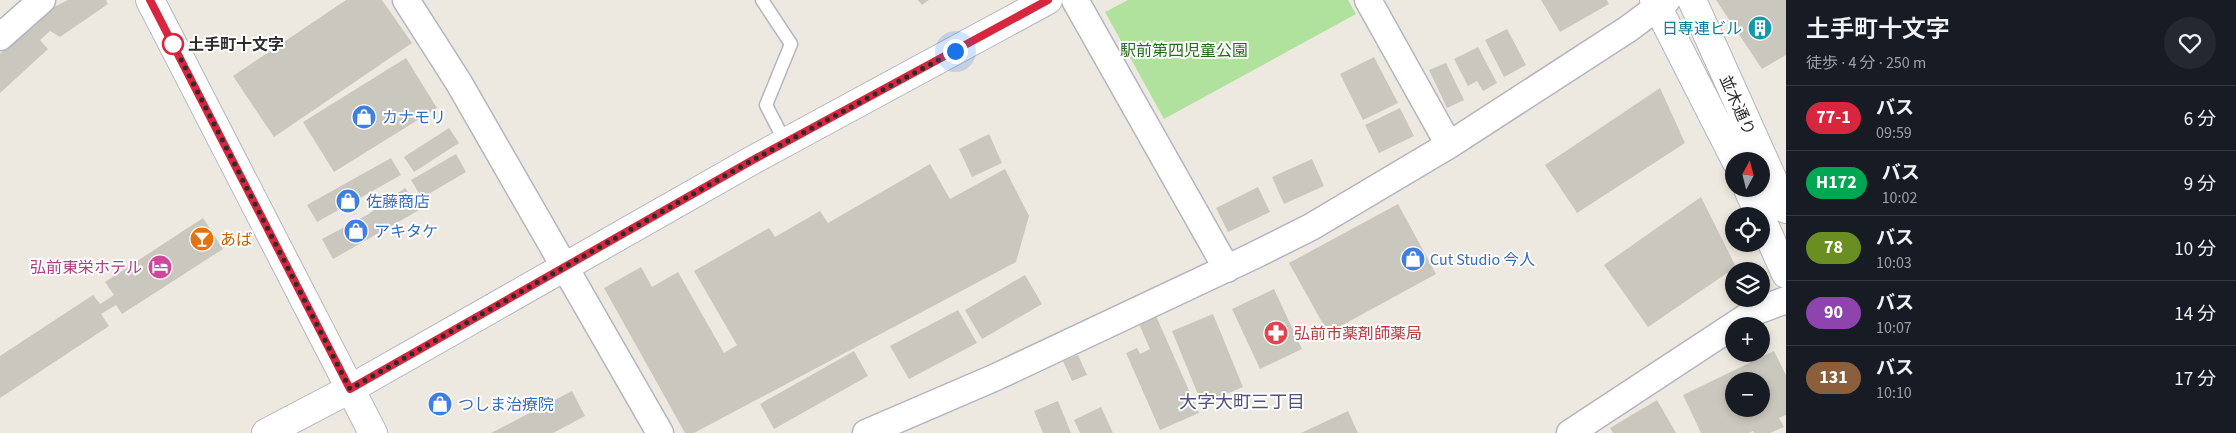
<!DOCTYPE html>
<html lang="ja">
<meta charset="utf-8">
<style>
body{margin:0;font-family:"Source Sans 3","Noto Sans JP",sans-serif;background:#242831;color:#f1f3f6;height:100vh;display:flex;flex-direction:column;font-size:19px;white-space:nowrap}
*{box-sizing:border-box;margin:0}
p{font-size:16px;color:#9ea1a6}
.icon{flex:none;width:28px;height:28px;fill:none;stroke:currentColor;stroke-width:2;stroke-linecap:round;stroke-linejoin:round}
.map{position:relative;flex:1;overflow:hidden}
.drawer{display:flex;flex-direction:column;background:#171b24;width:450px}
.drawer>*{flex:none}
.badge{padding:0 10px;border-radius:16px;font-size:18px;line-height:32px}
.needle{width:32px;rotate:7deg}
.buttons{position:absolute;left:1725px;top:152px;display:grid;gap:10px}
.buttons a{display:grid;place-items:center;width:45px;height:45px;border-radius:50%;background:#171b24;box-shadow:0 2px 8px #0003;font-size:25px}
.you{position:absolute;width:25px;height:25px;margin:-12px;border:4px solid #fff;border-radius:50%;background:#1a73e8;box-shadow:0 0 0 8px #1a73e833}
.map>.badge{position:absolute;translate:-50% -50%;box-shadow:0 0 0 2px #fff}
.round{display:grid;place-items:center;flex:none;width:52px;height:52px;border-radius:26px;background:#242831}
.headline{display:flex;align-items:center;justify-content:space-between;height:85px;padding:0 20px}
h1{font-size:24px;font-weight:600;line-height:38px}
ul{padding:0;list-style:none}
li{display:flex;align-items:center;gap:15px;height:65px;padding:0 20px;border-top:1px solid #363941}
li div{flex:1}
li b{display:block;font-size:19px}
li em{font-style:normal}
li .badge{min-width:55px;font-weight:700;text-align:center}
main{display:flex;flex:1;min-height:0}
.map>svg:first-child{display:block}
</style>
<main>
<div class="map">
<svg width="1786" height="433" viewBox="0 0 1786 433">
<rect width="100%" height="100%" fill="#eee9e0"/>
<path fill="#b0e29e" d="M1128 0H1348L1356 14 1164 119 1105 12Z"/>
<path fill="#cac7be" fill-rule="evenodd" d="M68 0H106L108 4 60 37 50 31 40 40 48 49 0 93V54L46 11Z
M346 0H382L412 43 274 137 233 76Z
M918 0H929L922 5Z
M1541 0H1607L1609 4 1560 32Z
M1716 0H1786V55L1762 69Z
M1507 29 1526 65 1504 77 1485 40Z
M1159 41 1164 53 1153 59 1147 47Z
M1478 47 1497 83 1483 91 1477 81 1468 86 1454 59Z
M1374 57 1398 103 1363 120 1340 74Z
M406 58 437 108 334 172 303 122Z
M1446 63 1464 100 1447 108 1429 70Z
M1660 88 1685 143 1577 213 1545 165Z
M1400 108 1414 136 1379 153 1365 125Z
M449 128 459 143 414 172 404 157Z
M989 134 1002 163 972 177 959 149Z
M456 154 466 172 422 198 411 180Z
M391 158 401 175 317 222 307 205Z
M1312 159 1324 186 1284 204 1272 177Z
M930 164 950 199 1005 169 1029 216 1016 262 694 433H685L604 288 641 267 652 287 678 272 724 353 737 345 694 271 769 228 775 237 820 211 828 223Z
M1258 187 1270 212 1228 232 1216 208Z
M405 188 421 209 333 259 322 239 367 215Z
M1701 197 1736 267 1648 327 1604 265Z
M1398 204 1436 274 1328 333 1289 263Z
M203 218 223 249 122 314 116 305 101 314 109 326 0 398V356L93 295 100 304 114 295 105 282Z
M1025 275 1042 304 982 339 965 310Z
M1274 289 1302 349 1260 369 1232 309Z
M958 310 977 343 909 379 890 346Z
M1213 314 1243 387 1202 404 1172 331Z
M1156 316 1199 413 1160 430 1126 353 1137 348 1140 354 1150 349 1139 324Z
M854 351 868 376 774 429 760 404Z
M1774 351 1786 375V415L1779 418 1784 427 1770 433H1754L1753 431 1749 433H1701L1683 395ZM1734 381H1761V409H1734Z
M1078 355 1087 375 1072 381 1063 361Z
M572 391 585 416 553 433H491Z
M1657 400 1676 433H1613L1610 428Z
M1058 401 1071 433H1043L1034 411Z
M1101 407 1113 433H1080L1074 420Z
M1348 411 1358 433H1301Z"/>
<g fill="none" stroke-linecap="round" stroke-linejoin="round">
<defs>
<path id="service" d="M762 0 791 44 766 105 785 142"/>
<path id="minor" d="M406 0 459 83 660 433
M1075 0 1227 269
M1368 0 1449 145 1628 29 1667 0
M0 37 42 0
M866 433 996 377 1253 256 1311 227 1449 145
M1570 433 1754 312 1786 300"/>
<path id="tertiary" d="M1654 0 1736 161
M1692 0 1786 209
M1748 189 1760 216
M1761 218 1786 274
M266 433 350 389 751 161 1048 0"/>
<path id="secondary" d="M150 0 373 433"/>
</defs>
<use href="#service" stroke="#b3b5c0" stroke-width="15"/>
<use href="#minor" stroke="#b3b5c0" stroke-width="29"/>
<use href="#tertiary" stroke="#b3b5c0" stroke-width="30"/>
<use href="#secondary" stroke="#b3b5c0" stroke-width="30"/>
<use href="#service" stroke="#fff" stroke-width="12"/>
<use href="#minor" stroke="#fff" stroke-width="26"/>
<use href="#tertiary" stroke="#fff" stroke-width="28"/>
<use href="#secondary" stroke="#fff" stroke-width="28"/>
</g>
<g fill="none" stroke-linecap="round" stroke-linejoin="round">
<defs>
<path id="line" d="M150 0 350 389 751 161 1048 0"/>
</defs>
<use href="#line" stroke="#fff" stroke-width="11"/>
<use href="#line" stroke="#d7263d" stroke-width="8"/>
<path stroke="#2d2d2d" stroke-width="5" stroke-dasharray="0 9" d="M173 44 350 389 751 161 955 51"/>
</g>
<defs>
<symbol id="building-disc" viewBox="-11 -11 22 22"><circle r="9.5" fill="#0f9aa8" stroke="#fff"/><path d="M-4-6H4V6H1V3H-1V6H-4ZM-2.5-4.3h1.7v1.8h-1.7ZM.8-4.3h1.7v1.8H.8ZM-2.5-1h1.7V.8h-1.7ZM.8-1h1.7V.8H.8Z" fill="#fff"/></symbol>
<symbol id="shop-disc" viewBox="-11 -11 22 22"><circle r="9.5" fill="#3f7fe0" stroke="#fff"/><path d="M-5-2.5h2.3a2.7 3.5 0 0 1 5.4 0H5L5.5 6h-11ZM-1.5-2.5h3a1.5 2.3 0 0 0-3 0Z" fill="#fff"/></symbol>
<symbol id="bar-disc" viewBox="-11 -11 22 22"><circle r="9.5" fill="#e8710a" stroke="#fff"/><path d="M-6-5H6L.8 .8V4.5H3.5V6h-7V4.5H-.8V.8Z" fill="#fff"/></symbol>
<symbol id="hotel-disc" viewBox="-11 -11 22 22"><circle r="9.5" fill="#d1479c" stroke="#fff"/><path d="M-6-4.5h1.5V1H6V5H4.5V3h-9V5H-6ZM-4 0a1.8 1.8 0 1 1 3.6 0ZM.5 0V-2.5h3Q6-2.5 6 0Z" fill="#fff"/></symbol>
<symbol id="pharmacy-disc" viewBox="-11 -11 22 22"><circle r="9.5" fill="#e0444e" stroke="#fff"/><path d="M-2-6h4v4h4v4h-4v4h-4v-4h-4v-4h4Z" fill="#fff"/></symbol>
</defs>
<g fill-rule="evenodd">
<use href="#building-disc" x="1746" y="14" width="28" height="28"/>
<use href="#shop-disc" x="350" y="103" width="28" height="28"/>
<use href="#shop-disc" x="334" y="187" width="28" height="28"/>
<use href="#shop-disc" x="342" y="217" width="28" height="28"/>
<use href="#bar-disc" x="188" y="225" width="28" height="28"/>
<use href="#shop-disc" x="1399" y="245" width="28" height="28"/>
<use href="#hotel-disc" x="146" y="253" width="28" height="28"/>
<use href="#pharmacy-disc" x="1262" y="319" width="28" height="28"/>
<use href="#shop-disc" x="426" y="390" width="28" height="28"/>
</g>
<circle fill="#fff" stroke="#d7263d" stroke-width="2.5" cx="173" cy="44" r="10"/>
<g text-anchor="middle" stroke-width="4" stroke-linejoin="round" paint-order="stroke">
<g font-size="16" fill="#0d838f" stroke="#fff" text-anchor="end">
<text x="1742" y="34">日専連ビル</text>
</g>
<g font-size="16" font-weight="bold" fill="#2d2d2d" stroke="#fff" text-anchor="start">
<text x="188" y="50">土手町十文字</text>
</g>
<g font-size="16" fill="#276a1d" stroke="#fff">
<text x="1184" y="56">駅前第四児童公園</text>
</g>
<g font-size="16" fill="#2d2d2d" stroke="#fff">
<text transform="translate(1738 105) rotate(66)" y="6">並木通り</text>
</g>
<g font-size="16" fill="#366cbe" stroke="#fff" text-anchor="start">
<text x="382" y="123">カナモリ</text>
<text x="366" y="207">佐藤商店</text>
<text x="374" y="237">アキタケ</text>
<text x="1430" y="265">Cut Studio 今人</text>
<text x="458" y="410">つしま治療院</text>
</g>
<g font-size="16" fill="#c56008" stroke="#fff" text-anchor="start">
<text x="220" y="245">あば</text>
</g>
<g font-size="16" fill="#b23c85" stroke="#fff" text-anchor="end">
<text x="142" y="273">弘前東栄ホテル</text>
</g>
<g font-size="16" fill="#be3a42" stroke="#fff" text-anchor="start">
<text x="1294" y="339">弘前市薬剤師薬局</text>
</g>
<g font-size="18" fill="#4e537d" stroke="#fff">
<text x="1242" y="408">大字大町三丁目</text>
</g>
</g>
</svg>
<div class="buttons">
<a><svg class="needle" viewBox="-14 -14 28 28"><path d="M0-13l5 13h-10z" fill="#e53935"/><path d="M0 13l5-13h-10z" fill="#9ea1a6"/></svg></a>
<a><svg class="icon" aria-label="locate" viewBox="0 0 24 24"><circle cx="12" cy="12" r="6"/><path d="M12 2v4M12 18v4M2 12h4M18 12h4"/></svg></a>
<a><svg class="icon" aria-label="layers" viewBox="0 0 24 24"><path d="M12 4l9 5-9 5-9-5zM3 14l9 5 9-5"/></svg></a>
<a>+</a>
<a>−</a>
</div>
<div class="you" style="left:955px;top:51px"></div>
</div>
<section class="drawer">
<div class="headline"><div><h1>土手町十文字</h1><p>徒歩 · 4 分 · 250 m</p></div><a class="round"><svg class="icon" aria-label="heart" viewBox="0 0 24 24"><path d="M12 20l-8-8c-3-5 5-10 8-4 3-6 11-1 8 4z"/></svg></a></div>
<ul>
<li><span class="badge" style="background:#d7263d;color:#fff">77-1</span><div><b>バス</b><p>09:59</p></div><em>6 分</em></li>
<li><span class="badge" style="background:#00a651;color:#fff">H172</span><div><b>バス</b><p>10:02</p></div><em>9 分</em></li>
<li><span class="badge" style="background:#6b8e23;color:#fff">78</span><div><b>バス</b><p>10:03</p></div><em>10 分</em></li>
<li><span class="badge" style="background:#8e44ad;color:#fff">90</span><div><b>バス</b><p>10:07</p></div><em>14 分</em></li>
<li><span class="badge" style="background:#8b5e3c;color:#fff">131</span><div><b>バス</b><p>10:10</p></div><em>17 分</em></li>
</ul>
</section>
</main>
